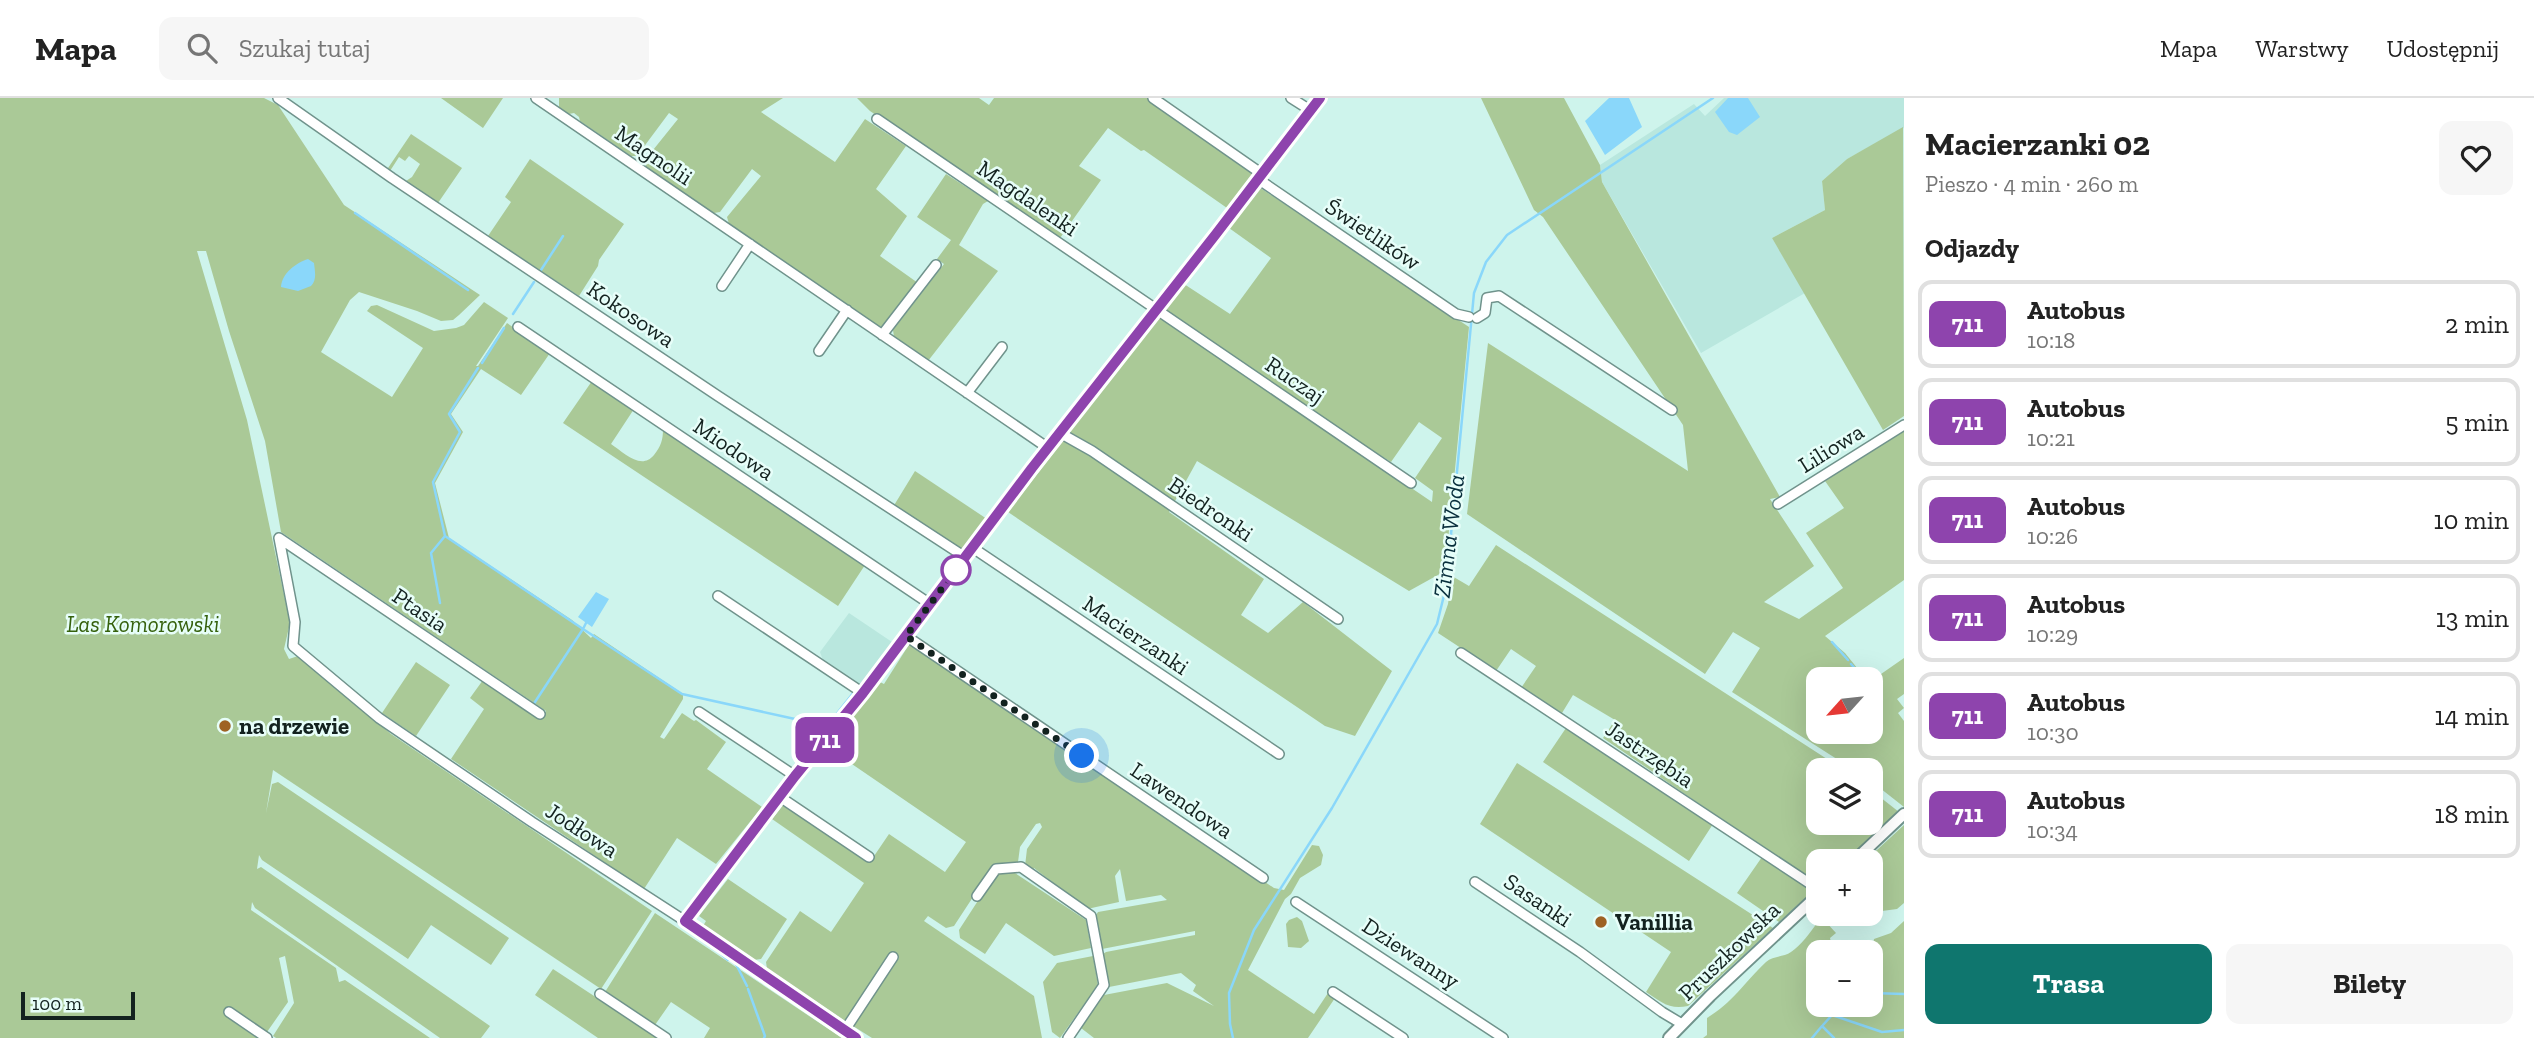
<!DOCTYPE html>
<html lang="pl">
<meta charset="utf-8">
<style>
body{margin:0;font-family:"Zilla Slab",serif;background:#f6f6f6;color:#222;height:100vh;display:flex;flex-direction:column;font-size:26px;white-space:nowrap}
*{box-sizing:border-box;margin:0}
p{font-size:23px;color:#767676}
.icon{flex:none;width:38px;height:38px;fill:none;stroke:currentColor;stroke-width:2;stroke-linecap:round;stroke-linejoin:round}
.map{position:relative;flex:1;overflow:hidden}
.details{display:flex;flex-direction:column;background:#fff;width:630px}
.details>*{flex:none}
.badge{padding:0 14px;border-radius:10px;font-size:24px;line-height:46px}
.needle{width:46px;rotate:243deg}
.controls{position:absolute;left:1806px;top:569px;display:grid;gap:14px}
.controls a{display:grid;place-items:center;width:77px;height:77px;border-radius:14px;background:#fff;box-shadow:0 7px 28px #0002;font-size:35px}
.scale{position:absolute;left:21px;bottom:18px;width:114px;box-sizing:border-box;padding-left:7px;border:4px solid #13221f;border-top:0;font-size:19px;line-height:24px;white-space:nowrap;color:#13221f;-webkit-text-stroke:5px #e7fef9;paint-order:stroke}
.you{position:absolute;width:35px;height:35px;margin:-18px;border:5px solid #fff;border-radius:50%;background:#1a73e8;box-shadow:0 0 0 10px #1a73e833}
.map>.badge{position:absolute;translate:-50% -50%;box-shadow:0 0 0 4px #fff}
h2{padding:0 21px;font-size:26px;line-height:63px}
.round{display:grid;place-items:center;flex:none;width:74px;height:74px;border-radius:14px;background:#f6f6f6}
.headline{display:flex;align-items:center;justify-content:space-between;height:119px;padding:0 21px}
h1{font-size:33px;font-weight:800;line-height:52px}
.action{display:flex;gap:14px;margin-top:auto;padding:14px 21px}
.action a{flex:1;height:80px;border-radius:14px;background:#0f766e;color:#fff;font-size:28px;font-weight:800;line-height:80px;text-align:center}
.action a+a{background:#f6f6f6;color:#222}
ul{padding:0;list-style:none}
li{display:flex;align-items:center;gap:21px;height:88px;margin:0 14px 10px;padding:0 7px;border:4px solid #e0e0e0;border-radius:14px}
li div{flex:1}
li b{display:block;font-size:26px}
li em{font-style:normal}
li .badge{min-width:77px;font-weight:700;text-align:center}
header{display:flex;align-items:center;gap:42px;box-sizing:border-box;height:98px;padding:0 35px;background:#fff;border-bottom:2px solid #e0e0e0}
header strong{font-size:33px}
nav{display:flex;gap:38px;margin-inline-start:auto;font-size:24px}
.search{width:490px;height:63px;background:#f6f6f6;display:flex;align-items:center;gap:18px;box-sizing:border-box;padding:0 24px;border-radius:14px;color:#767676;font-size:26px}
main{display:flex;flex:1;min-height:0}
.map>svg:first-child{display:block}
</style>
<header>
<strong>Mapa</strong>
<div class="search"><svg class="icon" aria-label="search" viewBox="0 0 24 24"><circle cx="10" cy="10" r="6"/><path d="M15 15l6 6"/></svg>Szukaj tutaj</div>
<nav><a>Mapa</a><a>Warstwy</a><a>Udostępnij</a></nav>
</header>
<main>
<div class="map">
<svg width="1904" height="940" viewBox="0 0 1904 940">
<rect width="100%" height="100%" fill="#cef4ec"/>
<path fill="#b9e7de" d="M1724 0H1904V30L1847 61 1822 83 1825 112 1772 140 1805 195 1701 255 1602 84 1600 67 1694 6 1705 18Z
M849 515 892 544 860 589 824 565 820 554Z"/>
<path fill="#aac997" d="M0 0H264L278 7 344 107 480 197 459 217 453 222 441 223 417 213 359 194 350 202 321 254 392 299 423 250 367 213 371 208 377 207 434 233 456 230 464 227 484 204 508 220 476 268H478L507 225 550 255 521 297 481 271 451 316 463 334 435 385 449 440 572 522 591 540 594 536 683 596V601L660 639 664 641 682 615 694 623 696 622 726 644 707 671 762 709 716 766 677 740 644 791 451 661 484 611 470 600 483 582 541 620 546 613 281 434 265 343 229 233 206 153H197L247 322 290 525 284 551 289 561 298 558 391 636 652 813 601 891 273 672 266 715 272 686 278 684 509 840 491 867 431 827 408 861 262 762 259 757 257 771 261 769 490 928 481 940H440L255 810 252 804 251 812 336 870 339 884 345 882 430 940H276L273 938 294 905 285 858 279 860 288 904 267 934 236 913 231 922 257 940H0Z
M441 0H503L483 30Z
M559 0H783L761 14 835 64 865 21 906 48 876 91 907 118 880 158 918 185 886 227 879 229 729 126 727 119 761 78 752 71 720 114 714 115 646 69 645 62 678 21 669 15 637 58H631L580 23 579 19 574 15 569 16 559 10Z
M857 0H979L989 7 994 0H1147L1254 76 1227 110 1144 52 1141 53 1108 30 1079 68 1101 82 1060 140 870 13Z
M1481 0H1564L1600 67 1602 84 1780 399 1770 401 1814 468 1764 504 1799 521 1843 490 1806 435 1844 410 1825 383 1904 331V482L1825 538 1845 555 1866 581H1818V634H1871V583L1904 560V596L1897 601 1904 610 1898 615 1904 623V709L1871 683V672H1854L1732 594 1760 550 1733 534 1705 576 1467 416 1488 245 1688 373 1683 327 1543 119 1534 112Z
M1903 29 1904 318 1883 332 1772 140 1825 112 1822 83 1847 61Z
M411 36 462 70 438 105 406 83 412 79 420 66 409 58 405 63 399 59 390 73 388 70Z
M530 61 624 126 599 162 598 168 579 198 488 138 511 104 505 99Z
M946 76 988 103 983 106 959 147 998 173 928 263 894 239 893 232 944 166 937 161 951 142 917 119Z
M1259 89 1469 229 1445 473 1409 493 1197 363 1169 414 1264 481 1241 517 1268 535 1303 504 1392 573 1355 638 1325 628 1008 414 1159 218 1432 404 1433 393 1415 380 1442 340 1419 324 1391 364 1342 333 1164 212 1184 186 1230 216 1271 160 1229 130Z
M592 283 634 311 611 346C623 354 641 373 654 357 661 348 663 342 663 331L865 467 838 508 563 325Z
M915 373 987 421 966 450 958 452 893 409Z
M1496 447 1844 672H1818V724H1871V692L1899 714 1845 763H1818V787L1603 640 1615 622 1573 597 1562 615 1521 590 1536 568 1511 551 1496 573 1438 535 1448 506 1452 478 1469 488Z
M910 545 1274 790 1284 792 1312 747 1319 748 1323 757 1321 767 1300 780 1291 796 1285 801 1248 872 1314 916 1328 895 1335 900 1308 940H1094L1081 930 1104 897 1167 885 1214 908 1193 893 1196 887 1181 875 1109 889 1103 856 1106 854 1195 837V833L1102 851 1096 817 1098 814 1167 802 1161 797 1126 803 1120 771 1115 778 1119 804 1087 811 1034 770 1032 773 1025 768 1027 751 1042 729 1040 725 1036 726 1020 749 1018 764 994 767 954 828 946 830 928 818 924 823 1034 898 1042 940H872L853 928 899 860 892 854 845 923 767 871 766 864 800 813 831 834 864 785 772 721 784 706 870 764 889 736 945 774 966 744 827 649 878 583 884 586Z
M416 564 450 587 416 638 382 615Z
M1566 630 1596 647 1713 726 1689 763 1543 664Z
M1517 665 1773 830 1688 908C1669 912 1661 904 1646 894L1671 854 1480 726Z
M1904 727V805L1897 811 1882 813 1871 803V763H1865Z
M1762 759 1813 793 1779 824 1737 795Z
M1002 773H1012L1086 822 1091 850 1054 858 1006 825 985 856 960 840 959 832 994 778Z
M728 781 787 821 761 861 754 862 703 828 706 823 699 818Z
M655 815 842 940H704L710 930 671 904 655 927 605 894Z
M1297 819 1302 823 1309 843 1301 850 1288 849 1286 826 1289 822Z
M1825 823 1836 835 1830 840 1832 848 1841 845 1844 851 1859 848 1862 854H1818V906H1871V864L1879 863 1881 854 1873 847 1874 841 1891 835 1904 823V940H1703L1707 937V920C1732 905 1745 884 1766 864 1773 858 1784 859 1791 854 1801 847 1810 835 1817 825Z
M1093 858 1098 887 1060 940 1052 934 1043 884 1057 865Z
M553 871 658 940H598L535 897Z"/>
<path fill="#8ad7fa" d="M1609 0H1629L1642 29 1605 57 1585 23Z
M1728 0H1748L1760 19 1737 37 1729 34 1715 14Z
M308 161 314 165C315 174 317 182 311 188L298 193 281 189C282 175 296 165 308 161Z
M596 494 609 501 592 529 578 519Z"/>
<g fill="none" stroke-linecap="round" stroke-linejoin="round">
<path stroke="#8ad7fa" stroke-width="2.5" d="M355 115 468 192
M541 172 563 138
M513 216 534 184
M482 265 504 230
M478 270 449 316 460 334 433 384 445 438 583 531 533 607
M440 505 431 455 445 438
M586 525 583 531 682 596 795 621 820 638
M1832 544 1848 562
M1851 566 1864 581
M815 643 854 594
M804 658 812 648
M733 750 749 731
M720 767 729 756
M712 776 717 771
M705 787 708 783
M695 799 698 795
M684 814 691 804
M683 828 710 848
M717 852 728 862
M736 866 747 888
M748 891 765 938 764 940
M1871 895 1904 896
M1832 917 1882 934 1904 932
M1823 927 1842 906
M1233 940 1230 926 1229 895 1254 832 1332 710 1437 526 1446 489 1474 195 1486 164 1507 137 1713 0
M1812 940 1822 928 1834 940"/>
<defs>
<path id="minor" d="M278 0 392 80 718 298 965 459
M536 0 1048 350
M1153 0 1262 76
M1291 0 1310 12
M877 21 1411 385
M1258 81 1456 216 1469 219
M722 188 750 146
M1477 220 1485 215 1487 200 1499 198 1672 312
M518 229 930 506
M882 237 936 167
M819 253 847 212
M967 295 1002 249
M1060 335 1092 353 1338 521
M1778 406 1904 327
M279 440 295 524 293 548 379 620 532 724 685 823
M279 440 540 616
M973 450 1279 656
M718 498 863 595
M906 538 1263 780
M1461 555 1818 791
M699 614 795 678
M780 699 869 759
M1475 784 1580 854 1662 914 1682 926
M977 798 996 771 1021 769 1091 818 1104 887 1068 940
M1296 804 1503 940
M1333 894 1403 940
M600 896 666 940
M229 914 267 940
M845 932 893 859"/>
<path id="tertiary" d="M1854 763 1904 716
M856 940 685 823 795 678 863 595 1032 370 1231 117 1320 0
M1669 940 1710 898 1818 797"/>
</defs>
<use href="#minor" stroke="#70938c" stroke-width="12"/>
<use href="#tertiary" stroke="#70938c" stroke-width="14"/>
<use href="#minor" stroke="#fff" stroke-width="9"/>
<use href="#tertiary" stroke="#fff" stroke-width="10"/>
</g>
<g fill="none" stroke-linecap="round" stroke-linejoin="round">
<defs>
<path id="line" d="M856 940 685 823 795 678 863 595 1032 370 1216 136 1320 0"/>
</defs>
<use href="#line" stroke="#fff" stroke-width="16"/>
<use href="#line" stroke="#8e44ad" stroke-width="10"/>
<path stroke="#13221f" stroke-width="7" stroke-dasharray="0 12.6" d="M956 472 906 538 1082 658"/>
</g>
<circle fill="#fff" stroke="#8e44ad" stroke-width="3.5" cx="956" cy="472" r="14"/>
<g fill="#9e6224" stroke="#e7fef9" stroke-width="2.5">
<circle cx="225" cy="628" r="7"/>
<circle cx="1601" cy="824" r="7"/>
</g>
<g text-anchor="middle" stroke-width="5" stroke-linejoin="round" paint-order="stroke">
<g font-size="23" fill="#13221f" stroke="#e7fef9">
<text transform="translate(654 57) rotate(34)" y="8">Magnolii</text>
<text transform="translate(1028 100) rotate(34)" y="8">Magdalenki</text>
<text transform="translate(1373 136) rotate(34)" y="8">Świetlików</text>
<text transform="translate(631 216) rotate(34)" y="8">Kokosowa</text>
<text transform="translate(1295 282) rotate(34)" y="8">Ruczaj</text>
<text transform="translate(1831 350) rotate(-32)" y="8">Liliowa</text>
<text transform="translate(734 351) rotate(34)" y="8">Miodowa</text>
<text transform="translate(1211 411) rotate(34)" y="8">Biedronki</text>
<text transform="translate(420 512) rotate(34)" y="8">Ptasia</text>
<text transform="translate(1136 537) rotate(34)" y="8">Macierzanki</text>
<text transform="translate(1650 656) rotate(34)" y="8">Jastrzębia</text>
<text transform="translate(1182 702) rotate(34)" y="8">Lawendowa</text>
<text transform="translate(582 732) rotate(33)" y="8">Jodłowa</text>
<text transform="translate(1538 802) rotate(34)" y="8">Sasanki</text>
<text transform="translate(1729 853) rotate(-44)" y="8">Pruszkowska</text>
<text transform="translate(1411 855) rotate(33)" y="8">Dziewanny</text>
</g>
<g font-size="23" font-style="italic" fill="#35610c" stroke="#e7fef9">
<text x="143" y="534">Las Komorowski</text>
</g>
<g font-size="23" font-weight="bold" fill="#13221f" stroke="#e7fef9" text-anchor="start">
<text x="239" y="636">na drzewie</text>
<text x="1615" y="832">Vanillia</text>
</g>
<g font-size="24" font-style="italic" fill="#082e3c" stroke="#e7fef9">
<text transform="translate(1449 438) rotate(-83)" y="8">Zimna Woda</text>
</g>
</g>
</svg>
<div class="controls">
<a><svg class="needle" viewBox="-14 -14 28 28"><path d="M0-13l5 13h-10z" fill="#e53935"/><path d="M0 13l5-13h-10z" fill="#767676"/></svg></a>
<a><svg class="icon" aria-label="layers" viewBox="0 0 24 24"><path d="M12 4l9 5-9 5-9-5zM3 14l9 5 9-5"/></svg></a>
<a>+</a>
<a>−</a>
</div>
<div class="scale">100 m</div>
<div class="you" style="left:1082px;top:658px"></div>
<b class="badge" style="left:825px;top:642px;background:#8e44ad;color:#fff">711</b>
</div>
<section class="details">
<div class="headline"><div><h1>Macierzanki 02</h1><p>Pieszo · 4 min · 260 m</p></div><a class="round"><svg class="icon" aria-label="heart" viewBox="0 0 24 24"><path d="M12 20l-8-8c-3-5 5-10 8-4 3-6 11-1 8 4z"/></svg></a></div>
<h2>Odjazdy</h2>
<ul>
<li><span class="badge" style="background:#8e44ad;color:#fff">711</span><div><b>Autobus</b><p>10:18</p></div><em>2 min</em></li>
<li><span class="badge" style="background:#8e44ad;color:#fff">711</span><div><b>Autobus</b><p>10:21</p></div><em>5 min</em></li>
<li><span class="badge" style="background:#8e44ad;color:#fff">711</span><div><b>Autobus</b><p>10:26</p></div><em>10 min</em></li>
<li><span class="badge" style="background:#8e44ad;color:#fff">711</span><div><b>Autobus</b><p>10:29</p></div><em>13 min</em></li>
<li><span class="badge" style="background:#8e44ad;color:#fff">711</span><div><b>Autobus</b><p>10:30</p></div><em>14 min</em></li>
<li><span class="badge" style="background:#8e44ad;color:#fff">711</span><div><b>Autobus</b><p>10:34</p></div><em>18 min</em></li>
</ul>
<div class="action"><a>Trasa</a><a>Bilety</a></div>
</section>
</main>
